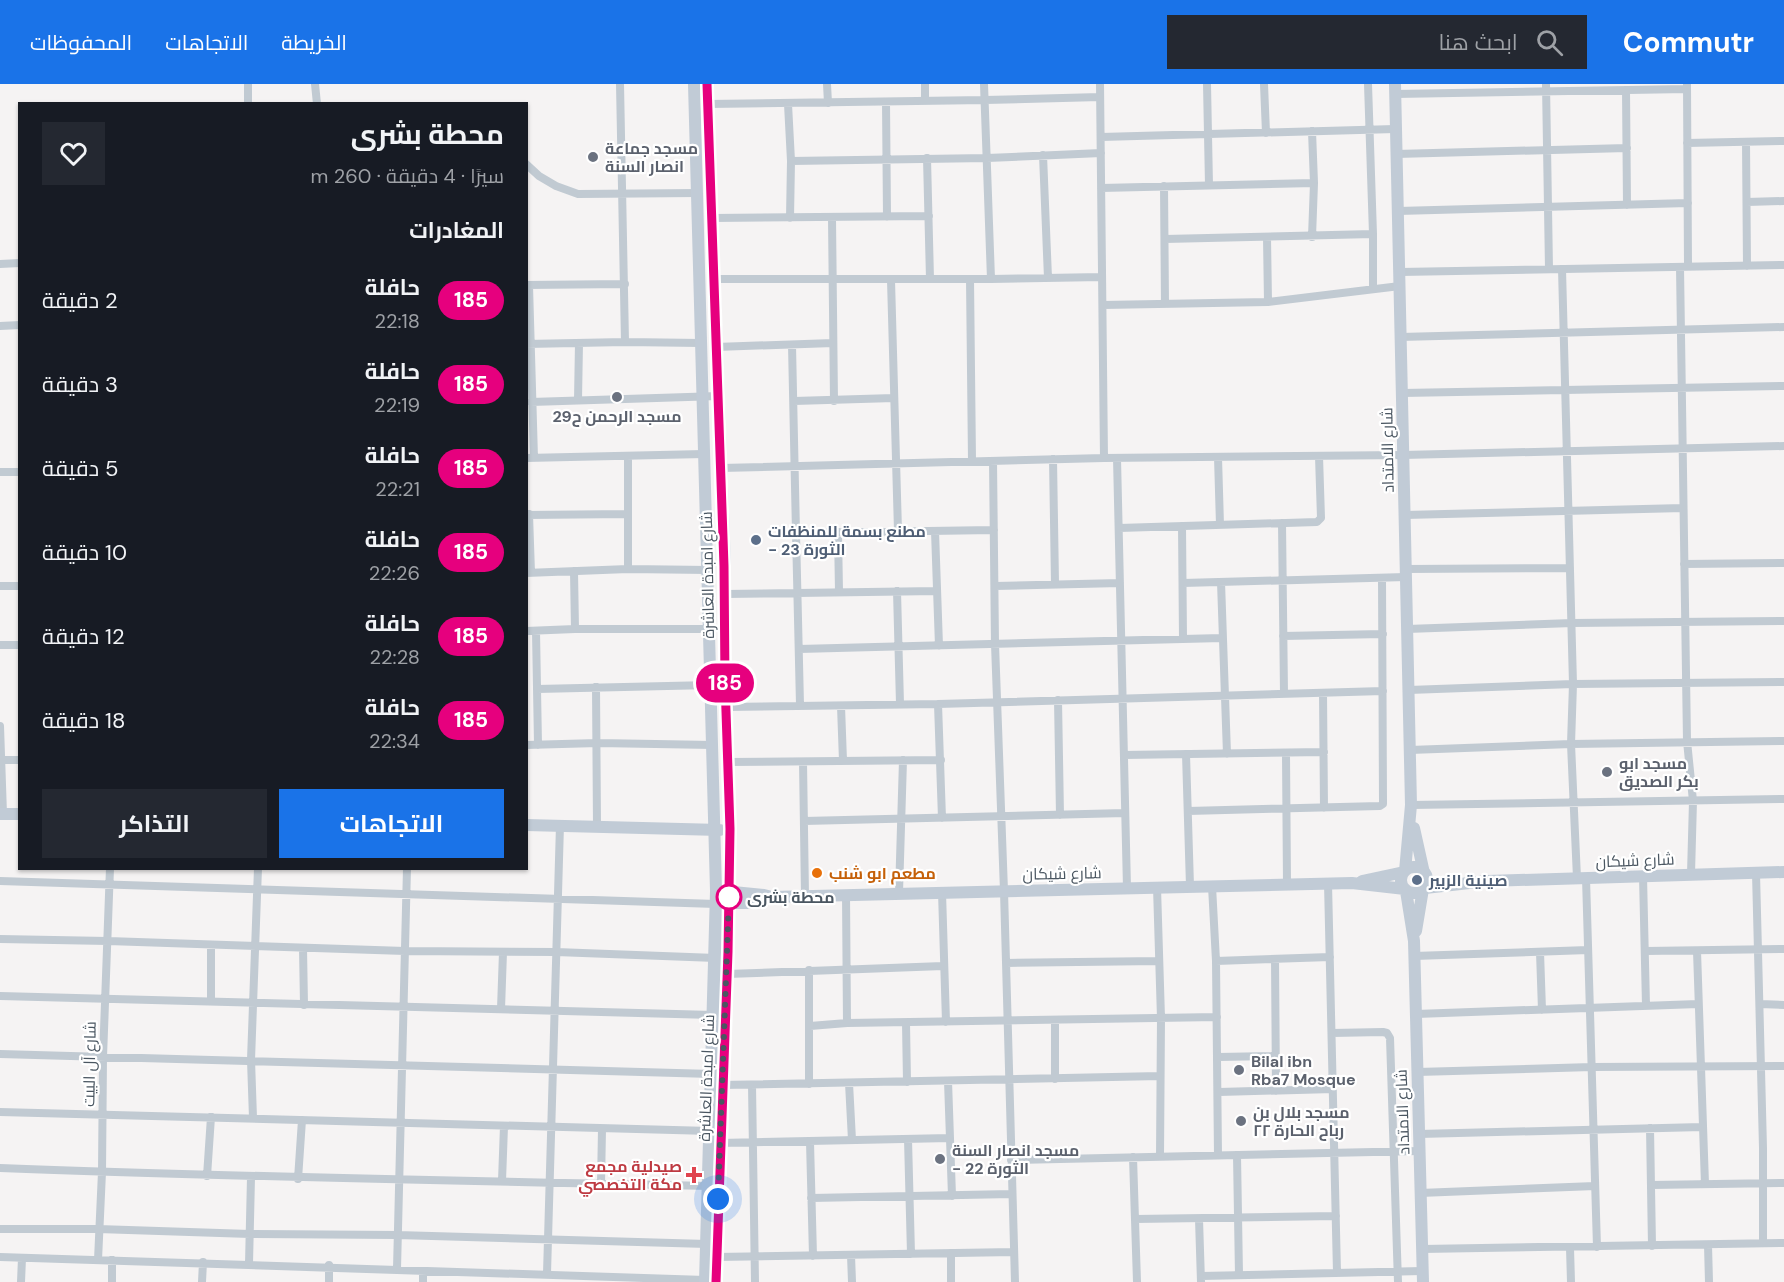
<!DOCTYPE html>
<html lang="ar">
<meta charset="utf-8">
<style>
body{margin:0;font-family:"DM Sans",Cairo,sans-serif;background:#242831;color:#f1f3f6;direction:rtl;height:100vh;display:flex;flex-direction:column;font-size:22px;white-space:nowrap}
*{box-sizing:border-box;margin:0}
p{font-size:20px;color:#9ea1a6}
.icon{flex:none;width:33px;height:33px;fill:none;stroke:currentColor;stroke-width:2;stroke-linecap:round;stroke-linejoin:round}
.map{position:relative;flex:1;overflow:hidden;direction:ltr}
.sheet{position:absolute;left:18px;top:18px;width:510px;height:768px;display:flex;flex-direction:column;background:#171b24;border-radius:0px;box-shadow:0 2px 4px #0004;direction:rtl}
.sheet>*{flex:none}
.badge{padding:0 12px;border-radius:20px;font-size:21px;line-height:39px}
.you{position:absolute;width:30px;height:30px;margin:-15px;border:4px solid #fff;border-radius:50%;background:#1a73e8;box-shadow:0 0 0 9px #1a73e833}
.map>.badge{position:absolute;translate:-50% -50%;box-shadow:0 0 0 3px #fff}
h2{padding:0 24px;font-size:22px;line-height:54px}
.round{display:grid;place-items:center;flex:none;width:63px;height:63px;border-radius:0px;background:#242831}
.summary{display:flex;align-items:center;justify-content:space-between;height:102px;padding:0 24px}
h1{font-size:28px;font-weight:700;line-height:45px}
.cta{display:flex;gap:12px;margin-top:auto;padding:12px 24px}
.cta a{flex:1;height:69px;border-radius:0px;background:#1a73e8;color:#fff;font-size:24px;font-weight:700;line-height:69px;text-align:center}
.cta a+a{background:#242831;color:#f1f3f6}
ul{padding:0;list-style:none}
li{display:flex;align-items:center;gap:18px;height:84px;padding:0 24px}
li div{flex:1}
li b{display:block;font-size:22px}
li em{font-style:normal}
li .badge{min-width:66px;font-weight:700;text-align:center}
header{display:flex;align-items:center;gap:36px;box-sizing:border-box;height:84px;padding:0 30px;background:#1a73e8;color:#fff}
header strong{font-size:28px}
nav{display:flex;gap:33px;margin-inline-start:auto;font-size:21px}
.search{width:420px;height:54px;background:#242831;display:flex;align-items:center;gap:15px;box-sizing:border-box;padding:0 21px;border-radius:0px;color:#9ea1a6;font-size:22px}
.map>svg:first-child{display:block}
</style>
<header>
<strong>Commutr</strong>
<div class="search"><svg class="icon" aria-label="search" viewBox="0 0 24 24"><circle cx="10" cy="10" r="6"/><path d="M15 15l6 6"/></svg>ابحث هنا</div>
<nav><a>الخريطة</a><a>الاتجاهات</a><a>المحفوظات</a></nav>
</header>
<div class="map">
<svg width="1784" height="1198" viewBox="0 0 1784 1198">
<rect width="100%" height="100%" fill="#f5f3f3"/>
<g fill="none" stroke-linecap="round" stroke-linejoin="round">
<path stroke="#c1cad2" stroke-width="8" d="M248 0V20
M315 0 317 20
M620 0 625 258
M827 0 828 19
M925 0V17
M984 0 991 195
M1100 0 1104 374
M1207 0 1209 101
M1264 0 1266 49
M1368 0 1373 150V205
M1546 0 1549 185
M1687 0 1688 182
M1626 6 1627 121
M1395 10 1687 5
M886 18 887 133
M708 20 985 16 1100 13
M788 20 791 77 790 134
M1312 47 1314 99 1312 153
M1101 53 1395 45
M1746 58 1747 182
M1687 59 1784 57
M1396 70 1627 64
M1043 71 1048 194
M927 74 930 195
M791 77 987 74 1101 69
M526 80 539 92 556 102 578 110 697 109
M1164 102 1165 220
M1101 104 1314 99
M1747 118 1784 117
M1398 127 1688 119
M712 134 929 132
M832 134 834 317
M1267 153 1268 218
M1165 155 1373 150
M0 180 20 179
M1680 183 1687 657 1693 717 1691 790
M1562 185 1573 600 1571 660 1577 794
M1400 188 1784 181
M714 195H991L1102 193
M970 195 972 377
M891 196 898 447
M526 201 625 200
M529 201 534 374
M1103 221 1268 218 1400 202
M0 242 20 241
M1400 253 1784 243
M526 260 625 258 701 259
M792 261 796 449 994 446
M716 263 833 259
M1402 309 1784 302
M578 316 579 259
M794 317 894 314
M531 318 719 312
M628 372V485
M1218 373 1220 441
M526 374 704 370
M1117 374 1127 804
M1053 375 1055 499
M993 377 995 560 1004 807 1015 1198
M721 384 1104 374 1403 371 1784 362
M0 388H20
M529 430 531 489
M526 431 628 430
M1405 431 1683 424
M1282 439 1284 610
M1182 442 1183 555
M1119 444 1317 438 1321 434 1319 372
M935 447 939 562
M838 448 839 508
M796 449 800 621
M1684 480 1784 479
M1406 485 1570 484
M574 487 575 545
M526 489 628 485 708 486
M1221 498 1227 670
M1183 499 1406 493
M0 502H20
M995 502 1120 499
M897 507 900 620
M725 510 937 507
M1407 545 1572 539 1784 537
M526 547 575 545H710
M536 547 538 661
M1283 552 1383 550
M0 561H20
M799 565 1222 554
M596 603 597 742
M537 605 711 601
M1409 606 1573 600 1784 598
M1323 609 1324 724
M1058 616 1060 731
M938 620 942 734
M841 622 843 677
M726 623 938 620 1383 607
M0 642 3 730
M526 661 598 659 713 661
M1410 666 1571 660 1784 657
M1186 670 1190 802
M1286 670 1287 800
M1124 671 1324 668
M0 676H20
M728 678 941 676
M803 678 805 811
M1411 721 1784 715
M1188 727 1380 722 1383 720 1382 494
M804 737 1125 729
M1756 789 1763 1064V1159
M1643 792 1646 922
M1586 794 1597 1163
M0 797 716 820
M1328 799 1337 1189
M1212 802 1216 877 1218 1071
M1157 803 1161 934 1160 1072
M942 808 946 938
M899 809 903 676
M846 810 847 939
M0 855 108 857 405 867 556 868 716 874
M211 861V917
M303 864 304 921
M1646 867 1784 865
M1697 867 1705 1100
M1540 868 1542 926
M1414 872 1588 866
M1275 875 1276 1007
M1216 877 1330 873
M1006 879 1159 877
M809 886V1000
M727 890 943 882
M0 912 713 931
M1760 920 1784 921
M501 925 503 868
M1416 930 1698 920
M906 939 907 998
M810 942 847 939 1217 933
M1332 949 1383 948 1387 949 1390 954 1398 1198
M0 970 712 990
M1218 973 1276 972
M1417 988 1592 983 1784 982
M1055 995V937
M948 997 952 1112
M849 999 852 1056
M722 1001 1160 992
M752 1001 755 1198
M1219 1008 1333 1005
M0 1028 710 1047
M253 1034 251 976 258 784
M1650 1044 1652 1162
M1419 1050 1702 1043
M908 1055 911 1170
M810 1058 813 1172
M720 1059 950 1054
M1237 1071 1239 1191
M1133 1073 1137 1198
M1011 1076 1419 1067
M0 1084C236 1093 472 1097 709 1102
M207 1092 211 1033
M298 1095 302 1036
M502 1097 504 1042
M601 1100 602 1045
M1651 1101 1784 1099
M1420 1109 1595 1102
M811 1114 1012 1110
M1135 1135 1336 1132
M1199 1135 1201 1198
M0 1145H98L250 1150 397 1151 707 1160
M1708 1161 1709 1198
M1570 1164 1571 1198
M1422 1165 1784 1159
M951 1169V1198
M851 1171 852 1198
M0 1173C235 1179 470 1187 705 1196
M716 1173 1014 1168
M98 1176 102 1088 103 973 110 784
M249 1180 251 1093
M397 1185 407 784
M547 1190 560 741
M1201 1192 1422 1187
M21 1198 22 1174
M112 1198V1176
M202 1198 203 1178
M329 1198V1181
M423 1198V1187"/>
<path stroke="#c1cbd6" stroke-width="12" d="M694 0 716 807 705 1198
M707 0 725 482V598L730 745 716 1198
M1395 0 1411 721 1405 787
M0 730H20
M526 741 720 746
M1414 744 1424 789
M1401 796a13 13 0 1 1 26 0a13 13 0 1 1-26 0Z
M1362 797 1404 788
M1425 804 1487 797 1784 788
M723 807 764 811 772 813 1352 799 1405 805
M1406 807 1414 857 1423 1198
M721 819H754L771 814
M1416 847 1423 805"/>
</g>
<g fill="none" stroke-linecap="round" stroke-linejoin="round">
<defs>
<path id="line" d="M707 0 724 482 725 598 730 745 728 868 716 1198"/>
</defs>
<use href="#line" stroke="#fff" stroke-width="14"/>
<use href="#line" stroke="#e6007e" stroke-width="9"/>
<path stroke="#4a5661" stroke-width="6" stroke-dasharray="0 10.8" d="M718 1115 729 813"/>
</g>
<g fill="#6b7280" stroke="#fff" stroke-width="2">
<circle cx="593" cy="73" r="6"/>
<circle cx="617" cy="313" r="6"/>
<circle cx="1607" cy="688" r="6"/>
<circle cx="1239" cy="986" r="6"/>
<circle cx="1241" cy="1037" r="6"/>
<circle cx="940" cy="1075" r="6"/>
</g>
<g fill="#5c6f8a" stroke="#fff" stroke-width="2">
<circle cx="756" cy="456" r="6"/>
<circle cx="1417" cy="796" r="6"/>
</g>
<circle fill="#e8710a" stroke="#fff" stroke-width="2" cx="817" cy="789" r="6"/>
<circle fill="#fff" stroke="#e6007e" stroke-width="3" cx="729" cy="813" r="12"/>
<path fill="#e0444e" stroke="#fff" stroke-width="2" d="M691 1082h6v6h6v6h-6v6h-6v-6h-6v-6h6z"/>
<g text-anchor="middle" stroke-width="4.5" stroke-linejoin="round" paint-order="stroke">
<g font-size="16" font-weight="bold" fill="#5b616d" stroke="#fff" text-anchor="start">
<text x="605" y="70">مسجد جماعة<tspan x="605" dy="18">انصار السنة</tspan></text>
<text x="617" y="338" text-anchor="middle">مسجد الرحمن ح29</text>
<text x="1619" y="685">مسجد ابو<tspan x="1619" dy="18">بكر الصديق</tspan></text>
<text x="1251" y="983">Bilal ibn<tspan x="1251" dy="18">Rba7 Mosque</tspan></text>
<text x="1253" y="1034">مسجد بلال بن<tspan x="1253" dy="18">رباح الحارة ٢٢</tspan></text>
<text x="952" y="1072">مسجد انصار السنة<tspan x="952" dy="18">- الثورة 22</tspan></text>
</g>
<g font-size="16" fill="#4a5661" stroke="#fff">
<text transform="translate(1387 366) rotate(-91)" y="6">شارع الامتداد</text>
<text transform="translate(707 491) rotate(-91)" y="6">شارع امبدة العاشرة</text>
<text transform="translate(1635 776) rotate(-2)" y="6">شارع شيكان</text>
<text transform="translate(1062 789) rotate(-1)" y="6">شارع شيكان</text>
<text transform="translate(89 980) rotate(-89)" y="6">شارع آل البيت</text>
<text transform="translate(706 994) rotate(-88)" y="6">شارع امبدة العاشرة</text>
<text transform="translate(1402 1028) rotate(-92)" y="6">شارع الامتداد</text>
</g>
<g font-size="16" font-weight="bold" fill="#4e5e75" stroke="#fff" text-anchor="start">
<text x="768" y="453">مطنع بسمة للمنظفات<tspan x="768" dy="18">- الثورة 23</tspan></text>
<text x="1429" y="802">صينية الزبير</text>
</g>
<g font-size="16" font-weight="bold" fill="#c56008" stroke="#fff" text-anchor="start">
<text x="829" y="795">مطعم ابو شنب</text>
</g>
<g font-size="16" font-weight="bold" fill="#4a5661" stroke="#fff" text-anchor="start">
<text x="747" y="819">محطة بشرى</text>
</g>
<g font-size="16" font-weight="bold" fill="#be3a42" stroke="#fff" text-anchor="end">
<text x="682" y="1088">صيدلية مجمع<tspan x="682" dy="18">مكة التخصصي</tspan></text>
</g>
</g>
</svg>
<div class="you" style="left:718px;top:1115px"></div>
<b class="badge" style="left:725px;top:599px;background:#e6007e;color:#fff">185</b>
<section class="sheet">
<div class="summary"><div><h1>محطة بشرى</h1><p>سيرًا · 4 دقيقة · 260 m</p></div><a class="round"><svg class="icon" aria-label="heart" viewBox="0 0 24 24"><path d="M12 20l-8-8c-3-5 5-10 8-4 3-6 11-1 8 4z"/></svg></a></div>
<h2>المغادرات</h2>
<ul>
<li><span class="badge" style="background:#e6007e;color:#fff">185</span><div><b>حافلة</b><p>22:18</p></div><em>2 دقيقة</em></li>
<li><span class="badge" style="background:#e6007e;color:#fff">185</span><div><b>حافلة</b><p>22:19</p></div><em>3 دقيقة</em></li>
<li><span class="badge" style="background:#e6007e;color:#fff">185</span><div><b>حافلة</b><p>22:21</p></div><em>5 دقيقة</em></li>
<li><span class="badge" style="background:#e6007e;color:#fff">185</span><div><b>حافلة</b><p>22:26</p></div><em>10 دقيقة</em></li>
<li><span class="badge" style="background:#e6007e;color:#fff">185</span><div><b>حافلة</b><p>22:28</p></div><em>12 دقيقة</em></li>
<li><span class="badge" style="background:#e6007e;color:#fff">185</span><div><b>حافلة</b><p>22:34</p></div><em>18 دقيقة</em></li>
</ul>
<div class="cta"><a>الاتجاهات</a><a>التذاكر</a></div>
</section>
</div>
